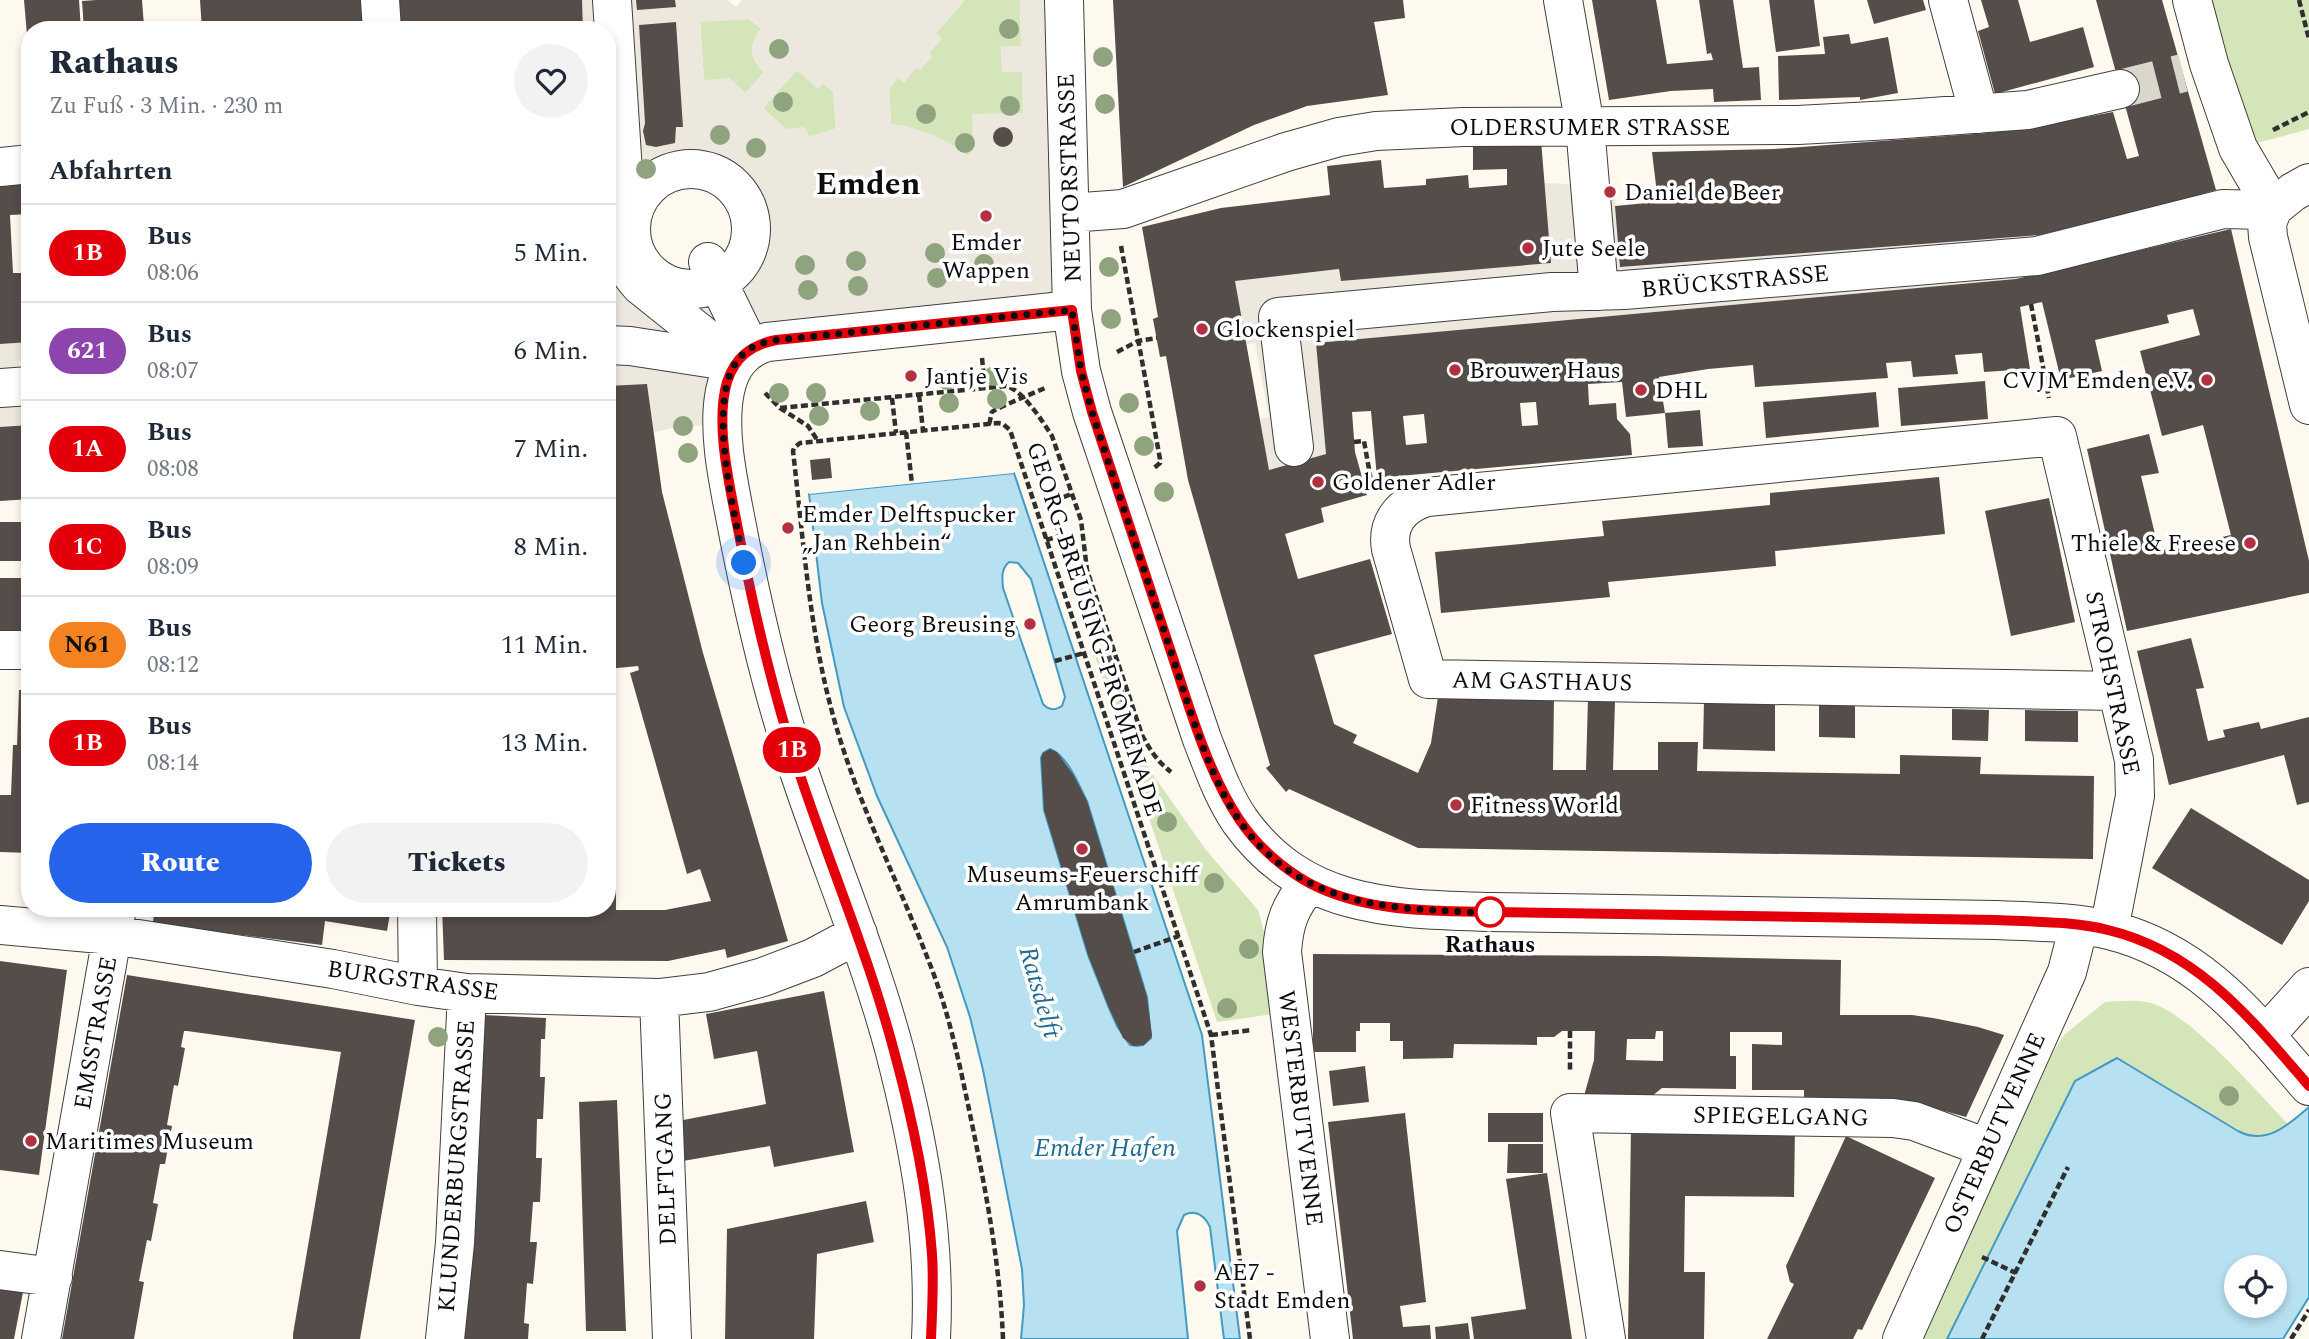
<!DOCTYPE html>
<html lang="de">
<meta charset="utf-8">
<style>
body{margin:0;font-family:Spectral,serif;background:#f2f2f3;color:#1f2937;height:100vh;display:flex;flex-direction:column;font-size:26px;white-space:nowrap}
*{box-sizing:border-box;margin:0}
p{font-size:23px;color:#747a83}
.icon{flex:none;width:38px;height:38px;fill:none;stroke:currentColor;stroke-width:2;stroke-linecap:round;stroke-linejoin:round}
.map{position:relative;flex:1;overflow:hidden}
.drawer{position:absolute;left:21px;top:21px;width:595px;height:896px;display:flex;flex-direction:column;background:#fff;border-radius:28px;box-shadow:0 4px 10px #0003}
.drawer>*{flex:none}
.badge{padding:0 14px;border-radius:23px;font-size:24px;line-height:46px}
.buttons{position:absolute;left:2224px;top:1255px;display:grid;gap:14px}
.buttons a{display:grid;place-items:center;width:63px;height:63px;border-radius:50%;background:#fff;box-shadow:0 4px 10px #0003;font-size:35px}
.you{position:absolute;width:35px;height:35px;margin:-18px;border:5px solid #fff;border-radius:50%;background:#1a73e8;box-shadow:0 0 0 10px #1a73e833}
.map>.badge{position:absolute;translate:-50% -50%;box-shadow:0 0 0 4px #fff}
h2{padding:0 28px;font-size:26px;line-height:63px}
.round{display:grid;place-items:center;flex:none;width:74px;height:74px;border-radius:37px;background:#f2f2f3}
.summary{display:flex;align-items:center;justify-content:space-between;height:119px;padding:0 28px}
h1{font-size:33px;font-weight:800;line-height:52px}
.primary-button{display:flex;gap:14px;margin-top:auto;padding:14px 28px}
.primary-button a{flex:1;height:80px;border-radius:42px;background:#2563eb;color:#fff;font-size:28px;font-weight:800;line-height:80px;text-align:center}
.primary-button a+a{background:#f2f2f3;color:#1f2937}
ul{padding:0;list-style:none}
li{display:flex;align-items:center;gap:21px;height:98px;padding:0 28px;border-top:2px solid #e0e1e3}
li div{flex:1}
li b{display:block;font-size:26px}
li em{font-style:normal}
li .badge{min-width:77px;font-weight:700;text-align:center}
.map>svg:first-child{display:block}
</style>
<div class="map">
<svg width="2309" height="1339" viewBox="0 0 2309 1339">
<rect width="100%" height="100%" fill="#fef9ee"/>
<path fill="#d4e5ba" d="M965 0H1020L1021 46 1001 47 1002 72H1022L1023 113 973 150 968 156C945 138 919 128 891 124L889 89 898 77 917 68 920 70 932 56 929 54 936 33Z
M2192 0H2309V129L2253 144Z
M749 19 761 29C748 44 750 60 764 72L746 93 704 80 700 21Z
M797 70 818 88 823 83 833 92 836 129 809 137 805 129H786L763 108Z
M1067 539 1133 737 1151 772 1206 850 1258 910 1264 932 1274 1014 1217 1022 1057 542Z
M2105 1002C2121 1001 2140 999 2154 1004 2195 1019 2257 1092 2288 1124L2268 1135H2247L2117 1058 2075 1081 1947 1339H1920L2051 1055 2064 1035Z"/>
<path fill="#ede8de" fill-rule="evenodd" d="M582 0H636L676 7 675 0H728L736 7 742 0H965L936 33 942 39 929 53 932 56 920 70 916 68 904 83 898 78 889 89 891 124 905 126 934 135 957 148 968 156 973 150 972 114 1023 113 1022 72H1002L1001 46H1021L1020 0H1064L1072 310 767 342 723 425 683 426 654 432 647 384 607 386V30H583ZM749 19 761 29 755 37 752 50 756 63 764 72 746 93 729 78 704 80 700 22ZM676 22 683 126 676 127 675 143 656 147 652 145 643 131 645 123 639 25ZM797 70 818 89 823 83 833 92 836 128 809 137 803 127 786 129 763 108ZM693 168 715 173 734 186 747 206 752 227 747 252 736 270 724 279 701 288 689 289 671 286 646 269 631 232 637 203 650 184 670 172Z
M1544 183 1614 186 1621 267 2039 235 2142 211 2216 190 2231 229 2016 279 1316 343 1326 454 1269 470 1260 419 1269 417 1255 343 1246 344 1235 281 1339 269 1341 281 1550 263Z
M30 342V359L19 361 22 409H30V425L0 427V344Z"/>
<path fill="#b7e0f1" stroke="#439ac3" stroke-width="2" fill-rule="evenodd" d="M1014 473 1202 1035 1240 1339H1224L1210 1227C1205 1216 1196 1209 1184 1215L1177 1231 1188 1339H1021L1024 1305 1022 1269 983 1070 970 1017 947 947 877 796 844 707 822 603 809 494ZM1009 562 1018 563 1031 579 1065 697 1062 706C1054 711 1049 710 1043 704L1003 588C1002 578 1001 569 1009 562ZM1050 749C1068 756 1078 784 1087 801L1147 997 1151 1038 1143 1045 1137 1046 1130 1045 1117 1026 1109 1008 1088 955 1044 810 1041 758 1043 753Z
M2117 1058 2238 1131C2266 1146 2288 1125 2309 1107V1297L2283 1339H1947L2075 1081ZM2275 1267V1306H2236V1267Z"/>
<path fill="#fef9ee" d="M1013 470 1014 473 809 494 808 491Z"/>
<path fill="#554d4a" fill-rule="evenodd" d="M24 0H79L81 30H30V35H27Z
M96 0H142L144 26 84 30 82 1Z
M200 0H364L365 30H202Z
M398 0H582L583 30H515V24L439 27V30H399Z
M636 0H675L676 7 637 10Z
M1113 0H1403L1405 18 1374 22 1388 95 1307 106 1254 125 1123 187Z
M1592 0H1656L1667 64 1713 60 1711 53 1707 54 1699 0H1733L1743 68 1759 67 1761 100 1714 102 1713 89 1671 91 1609 100Z
M1769 0H1814L1820 46 1776 52Z
M1867 0H1923L1926 10 1874 24Z
M1981 0H2018L2030 42 2083 27 2094 67 1995 94 1978 31 1989 27Z
M2096 0H2162L2216 190 2142 211 2039 235 1620 267 1615 206 1658 202 1652 152 1774 149 1987 133 2021 129 2113 112 2127 159 2139 156Z
M676 22 683 127H676L675 143 656 147 646 145 643 131 645 123 639 25Z
M1849 34 1851 44 1888 37 1898 93 1860 100V97L1779 100 1778 56 1825 54 1823 37Z
M993 137a10 10 0 1 1 20 0a10 10 0 1 1-20 0Z
M1473 139 1541 140 1551 263 1341 281 1339 269 1235 281 1269 470 1326 454 1316 343 2016 279 2231 229 2309 561V593L2127 631 2087 449 2149 434 2159 473 2141 476 2159 551 2231 535 2203 425 2162 436 2140 351 2200 335 2193 309 2167 315 2169 323 2095 340 2102 371 2061 380 2042 302 2020 307 2030 369 1984 372 1982 353 1955 355 1958 374 1913 377 1911 361 1886 363 1888 378 1755 387 1753 365 1708 369 1659 377 1665 413 1626 417 1622 382 1588 384 1589 405 1616 403 1617 419 1630 434 1632 455 1377 478 1371 411 1352 412 1355 452 1367 495 1321 508 1324 522 1285 534 1298 579 1370 559 1392 634 1314 655 1334 724 1357 735 1353 743 1418 773 1431 743 1438 697 1554 699 1553 770H1586L1588 699 1615 700 1613 770H1658V742H1698L1697 771 1900 774V755L1981 757 1980 774 2094 776 2093 859 1418 848 1289 789 1286 792 1266 768 1270 765 1188 480 1166 356 1160 357 1153 319 1158 317 1142 227 1221 208 1330 195 1327 166 1381 160 1384 188 1426 185V179L1468 175 1469 188 1507 185V169L1473 170ZM1536 402 1538 425 1522 426 1520 403ZM1424 414 1427 443 1406 445 1403 416Z
M30 178V214L10 215 13 273H24L22 250H30V342L0 344V180Z
M1985 381 1988 419 1901 426 1898 388Z
M647 384 662 492 703 653 788 941 727 958 725 949 668 961 444 960 442 908H607V873H616V910H665L711 901 700 869 687 874 630 673 639 670 638 666 607 669V386Z
M1876 392 1879 427 1766 438 1763 402Z
M1700 410 1703 446 1668 448 1665 413Z
M30 425V499L0 501V427Z
M830 458 832 478 812 480 810 460Z
M1939 477 1945 534 1775 551 1776 566 1608 582 1610 597 1441 613 1435 552 1604 536 1602 521 1770 505V493Z
M2049 498 2075 622 2011 636 1985 511Z
M0 522H27V561H0Z
M0 578H25V592L30 591V636H0Z
M2191 638 2204 688 2196 689 2208 741 2225 737 2223 730 2259 722 2261 729 2309 717V802L2297 805 2284 755 2169 785 2137 651Z
M1111 655 1127 700 1121 702 1105 657Z
M19 690H30V853L0 852V795H11L13 745H17Z
M1704 699 1775 701V751L1703 749Z
M1819 705H1855V738L1819 737Z
M1952 709 1989 710 1988 741 1952 740Z
M2025 710 2078 711V742L2025 741Z
M1050 749 1057 752 1073 774 1087 801 1147 997 1152 1035 1151 1038 1144 1045 1133 1046 1123 1038 1109 1008 1088 955 1044 810 1041 758 1043 753Z
M2191 808 2309 880V901L2282 945 2152 868Z
M154 908H391L387 931 325 921 322 945 153 924Z
M1313 954 1656 956 1841 960 1840 1015H1912L1933 1018 1978 1027 2004 1035 1966 1117 1908 1101 1804 1099V1090H1752V1044L1782 1045V1032H1730V1056H1736V1089L1662 1088 1652 1096H1584L1594 1060 1595 1031H1562L1554 1037H1537V1045L1454 1044 1453 1058 1403 1059V1041H1390V1023H1360V1031H1356V1052H1313ZM1656 1031H1663V1061L1626 1060 1627 1039H1655Z
M0 961 67 970 39 1175 0 1170Z
M127 975 415 1020 360 1339H293V1334L341 1052 187 1031H184L181 1047 185 1048 178 1086 174 1085 167 1125 172 1126 165 1164H160L153 1203 158 1204 151 1241 147 1240 139 1281 144 1282 134 1339H62Z
M824 991 854 1152 774 1167 770 1146 677 1162 678 1121 766 1104 757 1051 714 1059 706 1014Z
M484 1015 546 1018 545 1039H541L540 1077H545L543 1119H537L536 1158H542L540 1202H533L530 1242H537L533 1284 527 1283 524 1323 529 1324 528 1339H463Z
M1365 1066 1369 1102 1333 1106 1329 1071Z
M617 1100 626 1331H586L579 1102Z
M1405 1113 1426 1302 1400 1306 1403 1327 1430 1325 1431 1339H1353L1328 1122Z
M1488 1113H1543V1142H1488Z
M1631 1125 1795 1127 1794 1197 1685 1196 1684 1272H1705L1704 1339H1628Z
M1846 1136 1935 1178 1862 1330 1858 1329 1853 1339H1767L1794 1284 1790 1282 1786 1266Z
M1508 1144H1543V1173H1507Z
M1547 1173 1572 1339H1474L1471 1317 1526 1309 1506 1179Z
M866 1201 874 1242 817 1254 814 1339H725L727 1229Z
M0 1288 23 1292 14 1339H0Z
M1468 1323 1470 1339H1436L1435 1327Z"/>
<g fill="none" stroke-linecap="round" stroke-linejoin="round">
<path stroke="#dad6cc" stroke-width="38" stroke-dasharray="38 19" stroke-linecap="butt" d="M2120 89 2183 73"/>
<defs>
<path id="minor" d="M380 0 382 30
M612 0 623 172C623 224 599 239 641 286L736 362
M1064 0 1072 310 1081 371 1092 412 1202 739C1213 767 1223 796 1240 821 1303 909 1392 909 1490 912L1996 920C2033 922 2072 921 2109 930 2200 952 2251 1019 2309 1086
M1563 0 1585 126 1599 291
M1948 0 1979 114
M2192 0 2209 64 2238 148 2273 208
M0 167 30 164
M631 229a60 60 0 1 1 120 0a60 60 0 1 1-120 0Z
M2273 208 2267 223 2268 237 2309 405
M1070 213 1123 209 1286 152 1339 137 1376 131 1464 127 1798 125 1891 120 2028 110 2120 89
M708 262 750 348
M607 345 630 346 734 362
M0 388 30 386
M1294 447 1278 317 1552 292 1624 290 2037 256 2223 209 2264 210 2273 208 2293 192 2309 183
M0 650H30
M1309 883C1290 907 1284 922 1282 952L1330 1339
M417 908 418 986
M0 925 112 935 333 969 418 986 467 993 659 998 709 992 763 977 813 958 858 934
M2109 930 2135 796 2134 760 2057 436 1427 497C1403 504 1386 522 1391 549L1428 679 2117 691
M659 998 672 1339
M2265 1036 2309 987
M0 1270 53 1277
M41 1339 117 908
M445 1339 455 1243 467 993
M931 1339C936 1239 920 1149 895 1052 870 958 832 869 801 777 774 700 755 618 739 537 731 493 716 435 725 391 730 366 743 349 767 342L1072 310
M1606 1339 1570 1113 1893 1118 1914 1121 1987 1148
M1902 1339 2067 972 2079 925"/>
</defs>
<use href="#minor" stroke="#404040" stroke-width="40"/>
<path stroke="#2f2f2f" stroke-width="4.5" stroke-dasharray="7 3.5" stroke-linecap="butt" d="M2299 0 2309 39
M2273 130 2309 112
M1121 246 1160 459V463L1153 469
M2031 304 2049 398
M1117 352 1138 341 1157 338
M982 358 985 388
M765 393 780 408 808 426 818 441
M919 395 923 430
M892 398 896 433
M780 408 1006 386C1022 389 1043 422 1052 436L1081 520 1087 570 1142 735C1150 750 1157 761 1171 772
M989 424C990 423 991 413 992 412 994 409 1039 391 1047 387
M906 432 912 484
M1354 442 1364 441 1372 486
M1046 540 1060 536 1051 508 1052 501 1072 494
M1055 661 1084 653
M1134 952 1179 936
M1570 1031V1073
M1211 1035 1252 1030
M1982 1257 2016 1273
M1003 1339C1000 1264 986 1192 971 1119 961 1071 951 1021 934 975 901 886 855 800 831 708 809 625 803 537 793 451L794 448 800 443 998 423 1003 424 1010 430 1211 1035 1250 1339
M1982 1339 2068 1167
M2291 1339 2309 1310"/>
<use href="#minor" stroke="#fff" stroke-width="38"/>
</g>
<g fill="#8fa47e">
<circle cx="1009" cy="29" r="10"/>
<circle cx="779" cy="49" r="10"/>
<circle cx="1103" cy="57" r="10"/>
<circle cx="783" cy="102" r="10"/>
<circle cx="1105" cy="104" r="10"/>
<circle cx="1010" cy="106" r="10"/>
<circle cx="926" cy="114" r="10"/>
<circle cx="720" cy="135" r="10"/>
<circle cx="965" cy="143" r="10"/>
<circle cx="756" cy="148" r="10"/>
<circle cx="646" cy="169" r="10"/>
<circle cx="935" cy="253" r="10"/>
<circle cx="856" cy="261" r="10"/>
<circle cx="984" cy="264" r="10"/>
<circle cx="805" cy="265" r="10"/>
<circle cx="1109" cy="267" r="10"/>
<circle cx="937" cy="278" r="10"/>
<circle cx="858" cy="286" r="10"/>
<circle cx="808" cy="290" r="10"/>
<circle cx="1111" cy="319" r="10"/>
<circle cx="994" cy="376" r="10"/>
<circle cx="947" cy="380" r="10"/>
<circle cx="779" cy="393" r="10"/>
<circle cx="816" cy="393" r="10"/>
<circle cx="997" cy="399" r="10"/>
<circle cx="949" cy="403" r="10"/>
<circle cx="1129" cy="403" r="10"/>
<circle cx="870" cy="411" r="10"/>
<circle cx="819" cy="416" r="10"/>
<circle cx="683" cy="426" r="10"/>
<circle cx="1144" cy="446" r="10"/>
<circle cx="688" cy="453" r="10"/>
<circle cx="1164" cy="492" r="10"/>
<circle cx="1167" cy="822" r="10"/>
<circle cx="1214" cy="883" r="10"/>
<circle cx="1249" cy="949" r="10"/>
<circle cx="1227" cy="1008" r="10"/>
<circle cx="438" cy="1037" r="10"/>
<circle cx="2229" cy="1096" r="10"/>
</g>
<g fill="none" stroke-linecap="round" stroke-linejoin="round">
<defs>
<path id="line" d="M931 1339C932 1311 934 1282 932 1254 927 1186 912 1117 894 1051 869 957 831 868 800 775 773 694 753 608 737 524 729 482 715 423 727 382 735 357 751 345 776 340L1072 310 1081 371 1092 412C1117 489 1143 566 1168 643 1187 699 1206 770 1239 819 1256 845 1282 868 1309 883 1364 912 1429 911 1490 912L1996 920C2033 922 2072 921 2108 930 2199 952 2251 1019 2309 1086"/>
</defs>
<use href="#line" stroke="#fff" stroke-width="16"/>
<use href="#line" stroke="#e3000b" stroke-width="10"/>
<path stroke="#0d0d0d" stroke-width="7" stroke-dasharray="0 12.6" d="M744 563C735 514 703 393 742 355 751 346 763 342 776 340L1072 310 1081 371 1092 412C1117 489 1143 566 1168 643 1187 699 1206 771 1239 820 1286 889 1354 906 1432 910 1451 911 1472 913 1490 912"/>
</g>
<g fill="#b23040" stroke="#fff" stroke-width="2.5">
<circle cx="1610" cy="192" r="7"/>
<circle cx="986" cy="216" r="7"/>
<circle cx="1528" cy="248" r="7"/>
<circle cx="1202" cy="329" r="7"/>
<circle cx="1455" cy="370" r="7"/>
<circle cx="911" cy="376" r="7"/>
<circle cx="2207" cy="380" r="7"/>
<circle cx="1641" cy="390" r="7"/>
<circle cx="1318" cy="482" r="7"/>
<circle cx="788" cy="528" r="7"/>
<circle cx="2250" cy="543" r="7"/>
<circle cx="1030" cy="624" r="7"/>
<circle cx="1456" cy="805" r="7"/>
<circle cx="1082" cy="849" r="7"/>
<circle cx="31" cy="1141" r="7"/>
<circle cx="1200" cy="1286" r="7"/>
</g>
<circle fill="#fff" stroke="#e3000b" stroke-width="3.5" cx="1490" cy="912" r="14"/>
<g text-anchor="middle" stroke-width="7" stroke-linejoin="round" paint-order="stroke">
<g font-size="24" fill="#0d0d0d" stroke="#fff">
<text x="1590" y="135">OLDERSUMER STRASSE</text>
<text transform="translate(1069 178) rotate(-92)" y="8">NEUTORSTRASSE</text>
<text transform="translate(1735 281) rotate(-5)" y="8">BRÜCKSTRASSE</text>
<text transform="translate(1095 629) rotate(72)" y="8">GEORG-BREUSING-PROMENADE</text>
<text transform="translate(1542 681) rotate(1)" y="8">AM GASTHAUS</text>
<text transform="translate(2113 683) rotate(78)" y="8">STROHSTRASSE</text>
<text transform="translate(413 980) rotate(8)" y="8">BURGSTRASSE</text>
<text transform="translate(95 1033) rotate(-80)" y="8">EMSSTRASSE</text>
<text transform="translate(1301 1108) rotate(83)" y="8">WESTERBUTVENNE</text>
<text transform="translate(1781 1116) rotate(1)" y="8">SPIEGELGANG</text>
<text transform="translate(1994 1133) rotate(-66)" y="8">OSTERBUTVENNE</text>
<text transform="translate(456 1166) rotate(-86)" y="8">KLUNDERBURGSTRASSE</text>
<text transform="translate(665 1169) rotate(-92)" y="8">DELFTGANG</text>
</g>
<g font-size="24" fill="#0d0d0d" stroke="#fff" text-anchor="start">
<text x="1624" y="200">Daniel de Beer</text>
<text x="986" y="250" text-anchor="middle">Emder<tspan x="986" dy="28">Wappen</tspan></text>
<text x="1542" y="256">Jute Seele</text>
<text x="1216" y="337">Glockenspiel</text>
<text x="1469" y="378">Brouwer Haus</text>
<text x="925" y="384">Jantje Vis</text>
<text x="2193" y="388" text-anchor="end">CVJM Emden e.V.</text>
<text x="1655" y="398">DHL</text>
<text x="1332" y="490">Goldener Adler</text>
<text x="802" y="522">Emder Delftspucker<tspan x="802" dy="28">„Jan Rehbein“</tspan></text>
<text x="2236" y="551" text-anchor="end">Thiele &amp; Freese</text>
<text x="1016" y="632" text-anchor="end">Georg Breusing</text>
<text x="1470" y="813">Fitness World</text>
<text x="1082" y="882" text-anchor="middle">Museums-Feuerschiff<tspan x="1082" dy="28">Amrumbank</tspan></text>
<text x="45" y="1149">Maritimes Museum</text>
<text x="1214" y="1280">AE7 -<tspan x="1214" dy="28">Stadt Emden</tspan></text>
</g>
<g font-size="24" font-weight="bold" fill="#0d0d0d" stroke="#fff">
<text x="1490" y="952">Rathaus</text>
</g>
<g font-size="26" font-style="italic" fill="#206b95" stroke="#fff">
<text transform="translate(1041 992) rotate(74)" y="9">Ratsdelft</text>
<text x="1105" y="1156">Emder Hafen</text>
</g>
<g font-size="32" font-weight="bold" fill="#0d0d0d" stroke="#fff">
<text x="868" y="194">Emden</text>
</g>
</g>
</svg>
<div class="buttons">
<a><svg class="icon" aria-label="locate" viewBox="0 0 24 24"><circle cx="12" cy="12" r="6"/><path d="M12 2v4M12 18v4M2 12h4M18 12h4"/></svg></a>
</div>
<div class="you" style="left:744px;top:563px"></div>
<b class="badge" style="left:792px;top:750px;background:#e3000b;color:#fff">1B</b>
<section class="drawer">
<div class="summary"><div><h1>Rathaus</h1><p>Zu Fuß · 3 Min. · 230 m</p></div><a class="round"><svg class="icon" aria-label="heart" viewBox="0 0 24 24"><path d="M12 20l-8-8c-3-5 5-10 8-4 3-6 11-1 8 4z"/></svg></a></div>
<h2>Abfahrten</h2>
<ul>
<li><span class="badge" style="background:#e3000b;color:#fff">1B</span><div><b>Bus</b><p>08:06</p></div><em>5 Min.</em></li>
<li><span class="badge" style="background:#8e44ad;color:#fff">621</span><div><b>Bus</b><p>08:07</p></div><em>6 Min.</em></li>
<li><span class="badge" style="background:#e3000b;color:#fff">1A</span><div><b>Bus</b><p>08:08</p></div><em>7 Min.</em></li>
<li><span class="badge" style="background:#e3000b;color:#fff">1C</span><div><b>Bus</b><p>08:09</p></div><em>8 Min.</em></li>
<li><span class="badge" style="background:#f58220;color:#111">N61</span><div><b>Bus</b><p>08:12</p></div><em>11 Min.</em></li>
<li><span class="badge" style="background:#e3000b;color:#fff">1B</span><div><b>Bus</b><p>08:14</p></div><em>13 Min.</em></li>
</ul>
<div class="primary-button"><a>Route</a><a>Tickets</a></div>
</section>
</div>
